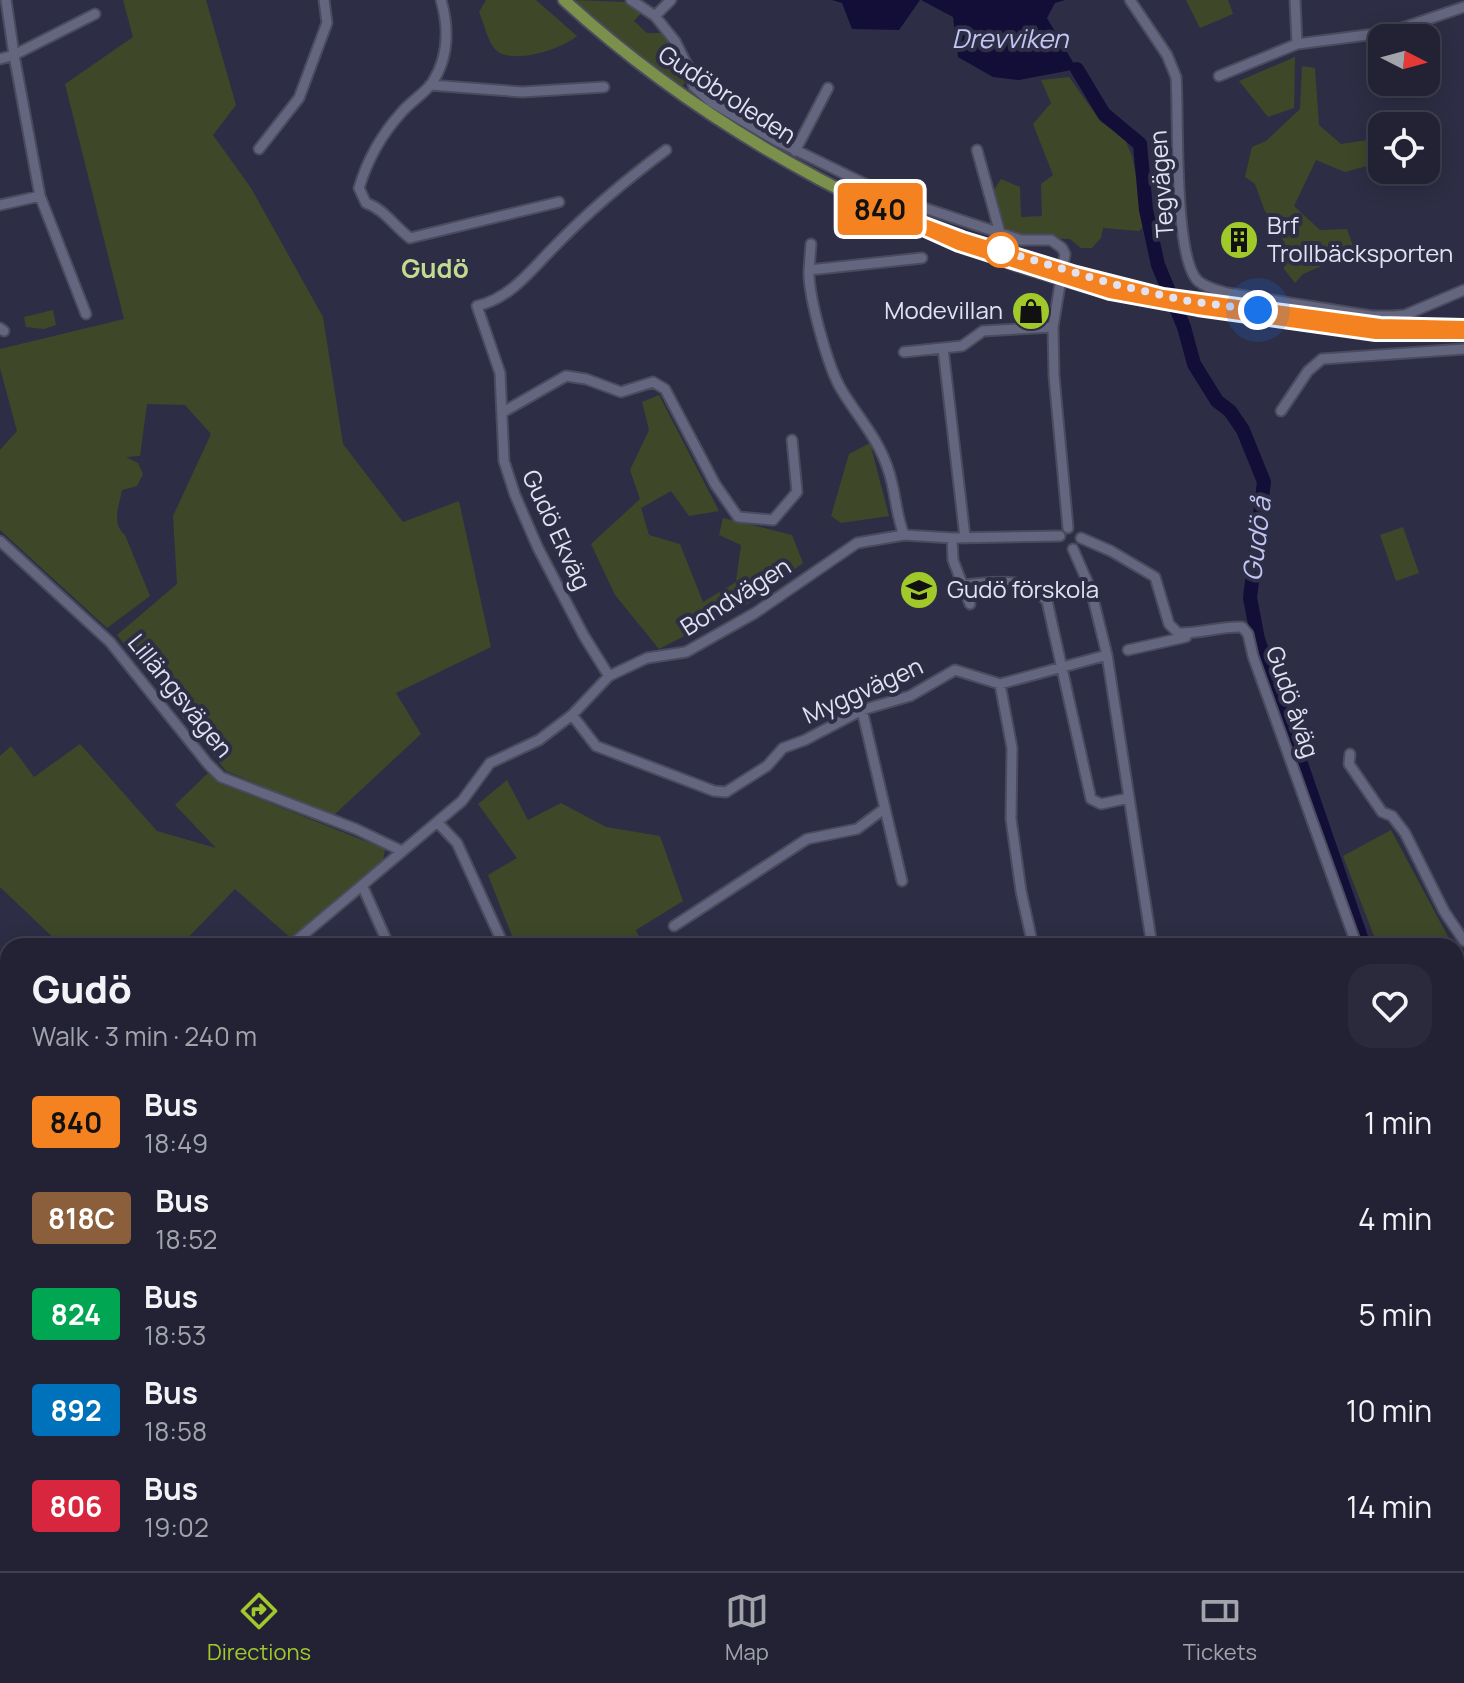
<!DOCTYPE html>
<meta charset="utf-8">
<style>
body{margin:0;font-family:Manrope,sans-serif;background:#2a2a3c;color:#f1f3f6;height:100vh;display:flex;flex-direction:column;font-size:30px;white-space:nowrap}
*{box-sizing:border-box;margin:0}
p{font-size:26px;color:#a2a4ac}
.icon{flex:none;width:44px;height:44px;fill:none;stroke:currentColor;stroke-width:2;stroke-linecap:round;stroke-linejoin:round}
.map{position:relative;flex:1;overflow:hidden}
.sheet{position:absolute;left:0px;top:938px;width:1464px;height:634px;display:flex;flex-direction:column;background:#222234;border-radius:24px 24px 0 0;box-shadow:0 4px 20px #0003,0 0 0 2px #3f3f4f}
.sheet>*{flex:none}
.badge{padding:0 16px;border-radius:6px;font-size:28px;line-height:52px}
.needle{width:52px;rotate:96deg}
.tools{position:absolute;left:1368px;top:24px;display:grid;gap:16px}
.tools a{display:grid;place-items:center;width:72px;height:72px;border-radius:16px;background:#222234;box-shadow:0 4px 20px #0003,0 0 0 2px #3f3f4f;font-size:40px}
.you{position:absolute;width:40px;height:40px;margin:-20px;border:6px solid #fff;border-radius:50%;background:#1a73e8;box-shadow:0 0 0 12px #1a73e833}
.map>.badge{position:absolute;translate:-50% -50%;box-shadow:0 0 0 4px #fff}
.round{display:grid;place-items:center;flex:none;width:84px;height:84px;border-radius:24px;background:#2a2a3c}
.head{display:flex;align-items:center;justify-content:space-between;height:136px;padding:0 32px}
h1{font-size:38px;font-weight:800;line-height:60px}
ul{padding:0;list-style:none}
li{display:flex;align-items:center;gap:24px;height:96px;padding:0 32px}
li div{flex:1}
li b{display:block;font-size:30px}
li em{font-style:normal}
li .badge{min-width:88px;font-weight:700;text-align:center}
.menu{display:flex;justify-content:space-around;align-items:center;height:112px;border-top:2px solid #3f3f4f;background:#222234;font-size:22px;color:#a2a4ac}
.menu a{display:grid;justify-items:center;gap:4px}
.menu .current{color:#a1c92a}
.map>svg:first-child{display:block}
</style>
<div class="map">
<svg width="1464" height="1571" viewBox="0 0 1464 1571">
<rect width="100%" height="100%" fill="#2d2e45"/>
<path fill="#3e4828" d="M123 0H206L236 105 213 135 251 188 323 317 343 444 403 522 459 501 491 647 396 693 421 734 333 816 226 771 117 635 177 584 173 516 211 434 185 405 147 404 140 456 126 457 138 463 143 474 137 486 122 490C119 507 111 523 125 535L150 596 107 628 0 530V450L17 431 0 368V349L124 319 65 84 133 37Z
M486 0H536L577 36C562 49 509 67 494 48 487 39 484 23 479 12Z
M572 0 626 2 642 12 634 21 647 33H661L680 57 688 80 682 86 620 41Z
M1186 0H1228L1233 14 1200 28Z
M1295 57 1294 108 1268 117 1239 81Z
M1302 66 1315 68 1319 125 1341 144 1374 139 1382 130V162L1345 172 1316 160 1294 206 1320 230 1347 229 1355 252 1303 274 1295 283 1284 269V242L1264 209 1255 184 1245 177 1252 147 1266 141 1300 109Z
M1069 77 1101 122 1124 137 1132 156 1146 224 1139 231 1103 228 1101 238 1092 248H1081L1070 239 1024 237 1004 229 993 192 1001 179 1020 187 1021 217 1042 216 1041 184 1053 175 1033 124 1051 103 1041 80Z
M53 310 56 325 44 329 26 327 24 317Z
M659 395 719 511 689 516 671 491 641 508 649 535 680 544 703 602 736 582 741 545 719 535 723 518 792 535 803 563 751 602 659 649 615 595 591 544 640 499 630 470 649 430 642 402Z
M870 443 889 516 841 523 831 516 849 454Z
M1403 527 1419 573 1396 581 1380 535Z
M80 744 157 831 216 848 175 805 208 773 222 784 385 849 383 861 292 939 235 889 180 946H62L0 887V756L11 746 34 777Z
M507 780 528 820 561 803 606 827 660 836 683 901 636 930 643 946H516L488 875 517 858 478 804Z
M1391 830 1453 946H1378L1343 856Z
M1456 952 1464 967V1024L1456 1026Z
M0 1024 8 1030V1087L0 1091Z
M0 1286 4 1292H8V1408L3 1409 0 1386Z
M0 1505H8V1564H42L41 1571H0Z
M114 1564H568L570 1571H114Z
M654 1564H715L716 1571H654Z
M1001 1564H1092L1095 1571H1005Z"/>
<path fill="#120e37" d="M832 0H920L899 30 852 29 842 3Z
M921 0H1065L1055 3 1047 18 1077 69 1019 80 993 77 958 57 953 17Z
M1464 1432V1571H1341V1564H1456V1440Z"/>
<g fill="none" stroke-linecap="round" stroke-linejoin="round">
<path stroke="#120e37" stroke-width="14" d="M1077 69 1104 114 1140 144 1146 210 1158 265 1184 327 1194 364 1217 401 1230 411 1243 430 1264 482 1250 598 1258 639 1364 946
M1456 1279 1464 1299"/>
<defs>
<path id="minor" d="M6 0 14 55 40 196 86 314
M441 0C449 28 449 57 432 83 424 94 410 102 401 113 382 134 367 161 359 188L366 203C384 209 395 227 410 238L559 202
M631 0 655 16 675 41 689 69 694 87 711 102 775 140 894 198 1021 240H1051L1062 248 1065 254 1053 327 1054 376 1068 528
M1130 0 1167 55 1176 77C1179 116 1173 257 1198 281 1206 288 1217 290 1227 293L1372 316H1394L1405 315 1464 290
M1295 0 1297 44
M655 16 671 0
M0 59 14 55 95 14
M1219 76 1297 44 1390 32 1464 7
M430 85 522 92 604 87
M259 149 299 98 327 23 324 0
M977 150 1000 233
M795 151 828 88
M0 205 40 196
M809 270 811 244
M0 328 4 331
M943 348 965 537
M904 352 962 346 983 331 1053 327
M1281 411 1308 371 1322 359 1464 349
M503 412 566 376 586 379 621 392 653 382 665 389 715 484 738 517 773 520 797 492 792 440
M904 535C895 512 896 491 888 469 878 438 857 416 841 389 828 367 808 296 809 270L922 258
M952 538 953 560 970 604
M1081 538 1111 551 1155 577 1169 624 1178 633C1200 634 1220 626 1242 627L1248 634 1253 656 1357 946
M0 541 110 642 208 764 221 777 356 829 402 851
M1073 549 1091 590 1107 655 1152 946
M962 585C995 583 1022 574 1047 601L1091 799 1101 804 1129 798
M1128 650 1186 637
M609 676 584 636 538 548 515 495 504 461 500 373 477 306C511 298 531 270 554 247 588 212 627 179 666 150
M1000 684 1012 748 1011 819 1021 891 1033 946
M862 710 902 881
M572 715 596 746 714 791 726 792 767 766 783 748 805 740 862 710 910 696 955 670 1000 684 1107 655
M1350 754 1349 764 1382 812 1392 816 1405 833 1444 911 1464 941
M438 823 457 843 504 946
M362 885 389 946
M674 926 807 839 857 829 884 809
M290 946 462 801 490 763 539 740 572 715 609 676 647 658 686 652 755 613 857 543 904 535 952 538 1060 536
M0 1010 8 1017
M0 1098 8 1096
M0 1227H8
M573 1564 575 1571
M819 1564 823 1571
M1244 1564 1247 1571"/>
<path id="major" d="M564 0C712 135 913 244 1109 292 1160 305 1213 310 1265 317 1331 327 1397 338 1464 333
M996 249 1137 290
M1316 317 1380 325 1410 326"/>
</defs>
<use href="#minor" stroke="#4b4b5e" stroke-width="13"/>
<use href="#major" stroke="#4b4b5e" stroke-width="15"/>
<use href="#minor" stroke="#646680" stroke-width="9"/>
<use href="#major" stroke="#7b904b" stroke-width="11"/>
</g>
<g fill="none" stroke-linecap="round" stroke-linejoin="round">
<defs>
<path id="line" d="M1464 327 1380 325 1163 296 1076 274 962 239 879 208 959 244 1110 292 1198 308 1376 333H1464"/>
</defs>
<use href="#line" stroke="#fff" stroke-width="18"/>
<use href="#line" stroke="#f58220" stroke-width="12"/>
<path stroke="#e0e2f1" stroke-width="8" stroke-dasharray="0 14.4" d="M1001 250 990 247 1113 284 1188 301 1258 310"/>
</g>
<defs>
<symbol id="building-disc" viewBox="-11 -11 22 22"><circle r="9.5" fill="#a1c92a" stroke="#2d2e45"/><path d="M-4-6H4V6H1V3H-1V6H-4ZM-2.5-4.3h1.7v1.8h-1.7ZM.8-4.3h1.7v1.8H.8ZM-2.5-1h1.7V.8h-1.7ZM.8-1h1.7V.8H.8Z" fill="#111"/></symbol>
<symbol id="shop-disc" viewBox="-11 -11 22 22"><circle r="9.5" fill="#a1c92a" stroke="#2d2e45"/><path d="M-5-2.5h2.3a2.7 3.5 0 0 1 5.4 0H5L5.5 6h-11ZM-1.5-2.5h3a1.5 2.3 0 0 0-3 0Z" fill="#111"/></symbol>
<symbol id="school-disc" viewBox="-11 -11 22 22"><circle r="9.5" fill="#a1c92a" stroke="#2d2e45"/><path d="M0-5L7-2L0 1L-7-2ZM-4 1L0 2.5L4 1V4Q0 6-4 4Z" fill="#111"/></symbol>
</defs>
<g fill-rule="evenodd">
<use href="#building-disc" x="1217" y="218" width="44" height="44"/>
<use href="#shop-disc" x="1009" y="289" width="44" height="44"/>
<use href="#school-disc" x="897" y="568" width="44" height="44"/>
</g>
<circle fill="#fff" stroke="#f58220" stroke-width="4" cx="1001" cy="250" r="16"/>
<g text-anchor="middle" stroke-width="8" stroke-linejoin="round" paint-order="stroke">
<g font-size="24" fill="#e0e2f1" stroke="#2d2e45">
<text transform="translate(727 95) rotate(33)" y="8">Gudöbroleden</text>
<text transform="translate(1162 184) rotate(-94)" y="8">Tegvägen</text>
<text transform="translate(556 530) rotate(65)" y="8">Gudö Ekväg</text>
<text transform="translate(736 597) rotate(-32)" y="8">Bondvägen</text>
<text transform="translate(863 691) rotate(-24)" y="8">Myggvägen</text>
<text transform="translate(180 696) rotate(51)" y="8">Lillängsvägen</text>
<text transform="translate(1292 702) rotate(71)" y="8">Gudö åväg</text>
</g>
<g font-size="24" fill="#e0e2f1" stroke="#2d2e45" text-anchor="start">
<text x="1267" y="234">Brf<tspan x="1267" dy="28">Trollbäcksporten</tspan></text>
<text x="1003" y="319" text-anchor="end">Modevillan</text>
<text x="947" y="598">Gudö förskola</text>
</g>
<g font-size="26" font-style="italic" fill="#c3c6f4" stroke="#2d2e45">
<text x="1010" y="48">Drevviken</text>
<text transform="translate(1257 539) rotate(-83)" y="9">Gudö å</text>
</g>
<g font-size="26" font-weight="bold" fill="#c2db91" stroke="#2d2e45">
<text x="435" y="278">Gudö</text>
</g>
</g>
</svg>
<div class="tools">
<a><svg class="needle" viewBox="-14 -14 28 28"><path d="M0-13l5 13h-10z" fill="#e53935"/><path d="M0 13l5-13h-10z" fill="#a2a4ac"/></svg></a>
<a><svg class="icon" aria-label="locate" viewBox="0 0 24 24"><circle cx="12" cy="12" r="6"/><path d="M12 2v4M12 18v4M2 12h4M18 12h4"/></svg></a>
</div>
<div class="you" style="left:1258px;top:310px"></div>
<b class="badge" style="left:880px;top:209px;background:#f58220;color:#111">840</b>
<section class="sheet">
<div class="head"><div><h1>Gudö</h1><p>Walk · 3 min · 240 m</p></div><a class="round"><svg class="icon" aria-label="heart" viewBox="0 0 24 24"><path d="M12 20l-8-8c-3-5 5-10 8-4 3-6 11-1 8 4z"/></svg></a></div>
<ul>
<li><span class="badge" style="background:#f58220;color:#111">840</span><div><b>Bus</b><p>18:49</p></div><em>1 min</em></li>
<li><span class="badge" style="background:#8b5e3c;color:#fff">818C</span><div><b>Bus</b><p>18:52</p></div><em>4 min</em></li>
<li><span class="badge" style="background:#00a651;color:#fff">824</span><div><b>Bus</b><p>18:53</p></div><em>5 min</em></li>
<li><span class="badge" style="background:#0072bc;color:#fff">892</span><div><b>Bus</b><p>18:58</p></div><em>10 min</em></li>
<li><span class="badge" style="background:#d7263d;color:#fff">806</span><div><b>Bus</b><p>19:02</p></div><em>14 min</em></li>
</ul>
</section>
</div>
<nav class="menu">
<a class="current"><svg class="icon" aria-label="directions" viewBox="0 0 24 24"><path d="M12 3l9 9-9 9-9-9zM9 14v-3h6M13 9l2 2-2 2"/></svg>Directions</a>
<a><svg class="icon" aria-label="map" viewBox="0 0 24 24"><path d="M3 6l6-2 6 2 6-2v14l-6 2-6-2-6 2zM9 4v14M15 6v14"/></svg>Map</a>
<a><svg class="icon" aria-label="tickets" viewBox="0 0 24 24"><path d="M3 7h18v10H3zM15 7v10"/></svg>Tickets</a>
</nav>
